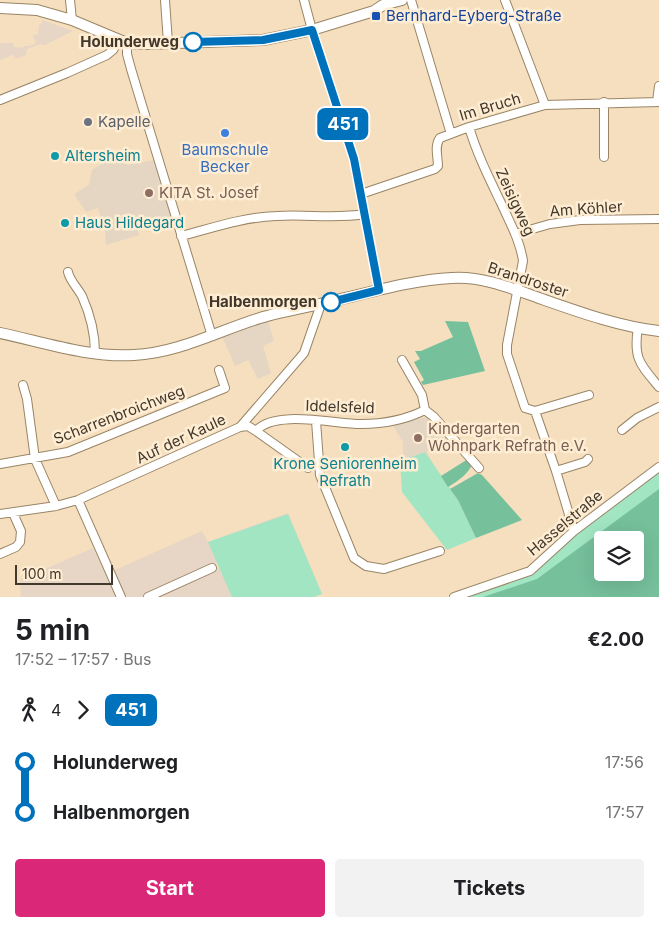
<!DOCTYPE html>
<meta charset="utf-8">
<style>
body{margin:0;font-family:Inter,sans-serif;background:#f2f2f2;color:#202124;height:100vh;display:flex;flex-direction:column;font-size:19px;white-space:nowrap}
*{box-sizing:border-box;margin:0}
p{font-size:16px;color:#757577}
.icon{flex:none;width:28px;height:28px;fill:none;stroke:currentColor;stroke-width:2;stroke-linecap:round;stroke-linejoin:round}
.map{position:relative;height:597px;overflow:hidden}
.side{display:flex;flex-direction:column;background:#fff;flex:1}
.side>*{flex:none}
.badge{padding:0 10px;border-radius:8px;font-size:18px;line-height:32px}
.controls{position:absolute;left:594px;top:531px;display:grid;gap:10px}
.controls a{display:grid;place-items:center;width:50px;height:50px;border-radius:5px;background:#fff;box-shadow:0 5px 20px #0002;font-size:25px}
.scale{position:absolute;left:15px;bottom:12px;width:98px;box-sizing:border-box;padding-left:5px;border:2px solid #41382b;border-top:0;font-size:14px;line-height:18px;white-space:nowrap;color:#41382b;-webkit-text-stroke:4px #ffedd3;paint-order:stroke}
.map>.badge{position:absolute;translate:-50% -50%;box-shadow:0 0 0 2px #fff}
.legs{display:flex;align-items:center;gap:8px;height:55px;padding:0 15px;font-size:16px}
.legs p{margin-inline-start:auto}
.head{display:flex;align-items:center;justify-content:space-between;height:85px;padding:0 15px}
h1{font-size:28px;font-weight:700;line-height:38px}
.button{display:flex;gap:10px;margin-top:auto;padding:10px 15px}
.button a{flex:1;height:58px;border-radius:5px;background:#db2777;color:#fff;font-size:20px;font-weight:700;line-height:58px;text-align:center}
.button a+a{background:#f2f2f2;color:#202124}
ul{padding:0 15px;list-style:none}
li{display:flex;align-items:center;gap:18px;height:50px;font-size:19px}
li i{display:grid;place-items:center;width:8px;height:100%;margin:0 6px;background:currentColor}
li i::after{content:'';width:12px;height:12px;margin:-6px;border:4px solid;border-radius:50%;background:#fff}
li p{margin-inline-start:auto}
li:first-child i{background:linear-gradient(#0000 50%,currentColor 0)}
li:last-child i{background:linear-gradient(currentColor 50%,#0000 0)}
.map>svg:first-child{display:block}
</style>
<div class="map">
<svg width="659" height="597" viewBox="0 0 659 597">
<rect width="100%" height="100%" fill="#f5dfbe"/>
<path fill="#e7d5c5" d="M42 20 73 31 45 45 40 44 27 49 26 55 15 59 14 54 0 60V43H13L14 47 23 48 24 46H30L36 43 33 36 34 34 38 35 39 24 41 25Z
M288 513 322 594 314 597H154L219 568 217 563 142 597H124L113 571 202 531 208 542Z
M93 548 117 597H21L20 580Z"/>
<path fill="#e5d6c4" d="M111 158 128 165 154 160 171 216 137 227 139 235 106 245 105 232 98 208 86 212 74 194 89 185 92 170Z
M268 321 274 341 263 346 271 373 258 379 248 360 235 366 222 336Z
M429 416 453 443 426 452 436 468 400 461 403 460V442L393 426Z"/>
<path fill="#a1e5c2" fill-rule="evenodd" d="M425 452 458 500 476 538 447 550 402 492 400 461Z
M659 472V597H462L530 573 583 528ZM602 540H635V572H602Z
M288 514 322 594 314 597H232L208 542Z"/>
<path fill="#76c09c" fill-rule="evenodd" d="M445 321 468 322 485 371 423 385 421 382 424 380 414 362 420 359 415 351H421L453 337Z
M468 459 472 465C467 475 458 481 448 487L441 476Z
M478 473 482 475 522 520 476 538 458 500 450 489Z
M659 489V597H483L537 579ZM602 540H635V572H602Z"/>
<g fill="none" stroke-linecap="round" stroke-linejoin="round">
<defs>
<path id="street" d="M70 0 72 20
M165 0 168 43
M304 0 312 30 354 159 379 290
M411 0 451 134
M505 0 545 105
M127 43V54L131 69 212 336
M0 100 67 73 107 55 113 50 119 40
M604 102V157
M657 102 659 86
M469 127C477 154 489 178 501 203 509 221 520 240 523 261L507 345V354L525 408 535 411 556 471 574 531
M361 194 435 169 438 166C438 157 434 146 440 138L469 127 545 105 659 102
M515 234 550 224 580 220 659 219
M181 236C212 228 244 217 276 216 306 214 336 219 365 214
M68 272C70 281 77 287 82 296 90 314 95 333 95 353
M638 327C633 359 640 364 659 387
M402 360 422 395 425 410 434 417 479 468
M23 385 27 399 35 459 56 506
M535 411 589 395
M316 421 320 475 354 558 366 566 384 569 440 551
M240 427 248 426 256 431 308 468
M622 430 637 418 659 407
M256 431C274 409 335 424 361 424 383 424 405 420 425 410
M0 464 68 452 225 388 219 370
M556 471 585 462 588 459
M78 500 121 597
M0 514 56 506 78 500 240 427 304 353 321 304
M0 554 16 547 20 542 21 531 13 513
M148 597 212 568
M454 597 530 571 574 531 659 467"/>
<path id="secondary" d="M0 8 37 10 72 20 127 43 148 44 263 40 312 30 374 11 383 5 402 0
M0 333C43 342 89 358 134 355 178 353 218 331 260 318 284 311 309 307 333 301 372 292 412 280 452 278 482 276 511 288 539 298 576 311 620 327 659 331"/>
</defs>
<use href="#street" stroke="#998566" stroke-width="10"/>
<use href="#secondary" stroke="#998566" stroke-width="12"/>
<use href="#street" stroke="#fff" stroke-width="8"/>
<use href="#secondary" stroke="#fff" stroke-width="10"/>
</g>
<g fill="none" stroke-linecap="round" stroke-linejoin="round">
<defs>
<path id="line-1" d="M193 42 263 40 312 30 354 159 379 290 331 302"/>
</defs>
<use href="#line-1" stroke="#fff" stroke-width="11"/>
<use href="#line-1" stroke="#0072bc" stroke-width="8"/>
</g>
<rect fill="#1a4fb4" stroke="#ffedd3" stroke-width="2" x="371" y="11" width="10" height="10" rx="2.5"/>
<g fill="#fff" stroke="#0072bc" stroke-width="2.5">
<circle cx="193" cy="42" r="9"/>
<circle cx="331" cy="302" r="9"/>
</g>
<circle fill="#6b7280" stroke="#ffedd3" stroke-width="2" cx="88" cy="122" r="5"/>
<circle fill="#3f7fe0" stroke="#ffedd3" stroke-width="2" cx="225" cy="133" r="5"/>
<g fill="#0f9aa8" stroke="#ffedd3" stroke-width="2">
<circle cx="55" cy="156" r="5"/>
<circle cx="65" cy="223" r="5"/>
<circle cx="345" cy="447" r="5"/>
</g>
<g fill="#8d6e63" stroke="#ffedd3" stroke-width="2">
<circle cx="149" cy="193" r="5"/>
<circle cx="418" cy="438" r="5"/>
</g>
<g text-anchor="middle" stroke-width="5" stroke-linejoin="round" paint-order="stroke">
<g font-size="15" fill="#164399" stroke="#ffedd3" text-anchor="start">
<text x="386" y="21">Bernhard-Eyberg-Straße</text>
</g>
<g font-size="15" font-weight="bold" fill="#41382b" stroke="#ffedd3" text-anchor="end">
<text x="179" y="47">Holunderweg</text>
<text x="317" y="307">Halbenmorgen</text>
</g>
<g font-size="15" fill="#41382b" stroke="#ffedd3">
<text transform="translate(490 107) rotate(-17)" y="5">Im Bruch</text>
<text transform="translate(515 202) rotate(65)" y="5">Zeisigweg</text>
<text transform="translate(586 209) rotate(-4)" y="5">Am Köhler</text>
<text transform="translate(528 280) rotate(18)" y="5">Brandroster</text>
<text transform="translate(340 407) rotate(2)" y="5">Iddelsfeld</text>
<text transform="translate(119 415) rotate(-21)" y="5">Scharrenbroichweg</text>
<text transform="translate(181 439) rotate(-25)" y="5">Auf der Kaule</text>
<text transform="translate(565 523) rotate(-40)" y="5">Hasselstraße</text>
</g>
<g font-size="15" fill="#5b616d" stroke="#ffedd3" text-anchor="start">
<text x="98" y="127">Kapelle</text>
</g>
<g font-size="15" fill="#366cbe" stroke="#ffedd3">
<text x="225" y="155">Baumschule<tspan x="225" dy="17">Becker</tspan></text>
</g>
<g font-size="15" fill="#0d838f" stroke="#ffedd3" text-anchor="start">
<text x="65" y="161">Altersheim</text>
<text x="75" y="228">Haus Hildegard</text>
<text x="345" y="469" text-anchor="middle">Krone Seniorenheim<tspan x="345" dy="17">Refrath</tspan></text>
</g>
<g font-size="15" fill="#785e54" stroke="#ffedd3" text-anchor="start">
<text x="159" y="198">KITA St. Josef</text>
<text x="428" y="434">Kindergarten<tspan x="428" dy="17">Wohnpark Refrath e.V.</tspan></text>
</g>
</g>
</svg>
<div class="controls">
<a><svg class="icon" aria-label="layers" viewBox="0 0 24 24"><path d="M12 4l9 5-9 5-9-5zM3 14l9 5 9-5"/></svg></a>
</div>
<div class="scale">100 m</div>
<b class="badge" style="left:343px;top:124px;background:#0072bc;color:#fff">451</b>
</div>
<section class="side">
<div class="head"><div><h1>5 min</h1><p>17:52 – 17:57 · Bus</p></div><b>€2.00</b></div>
<div class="legs"><svg class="icon" aria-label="walk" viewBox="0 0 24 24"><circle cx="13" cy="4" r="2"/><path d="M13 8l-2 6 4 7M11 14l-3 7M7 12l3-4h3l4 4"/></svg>4<svg class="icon" aria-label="forward" viewBox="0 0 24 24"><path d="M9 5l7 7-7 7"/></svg><b class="badge" style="background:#0072bc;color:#fff">451</b></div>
<ul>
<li><i style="color:#0072bc"></i><b>Holunderweg</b><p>17:56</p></li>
<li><i style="color:#0072bc"></i><b>Halbenmorgen</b><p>17:57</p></li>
</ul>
<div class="button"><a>Start</a><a>Tickets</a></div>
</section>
